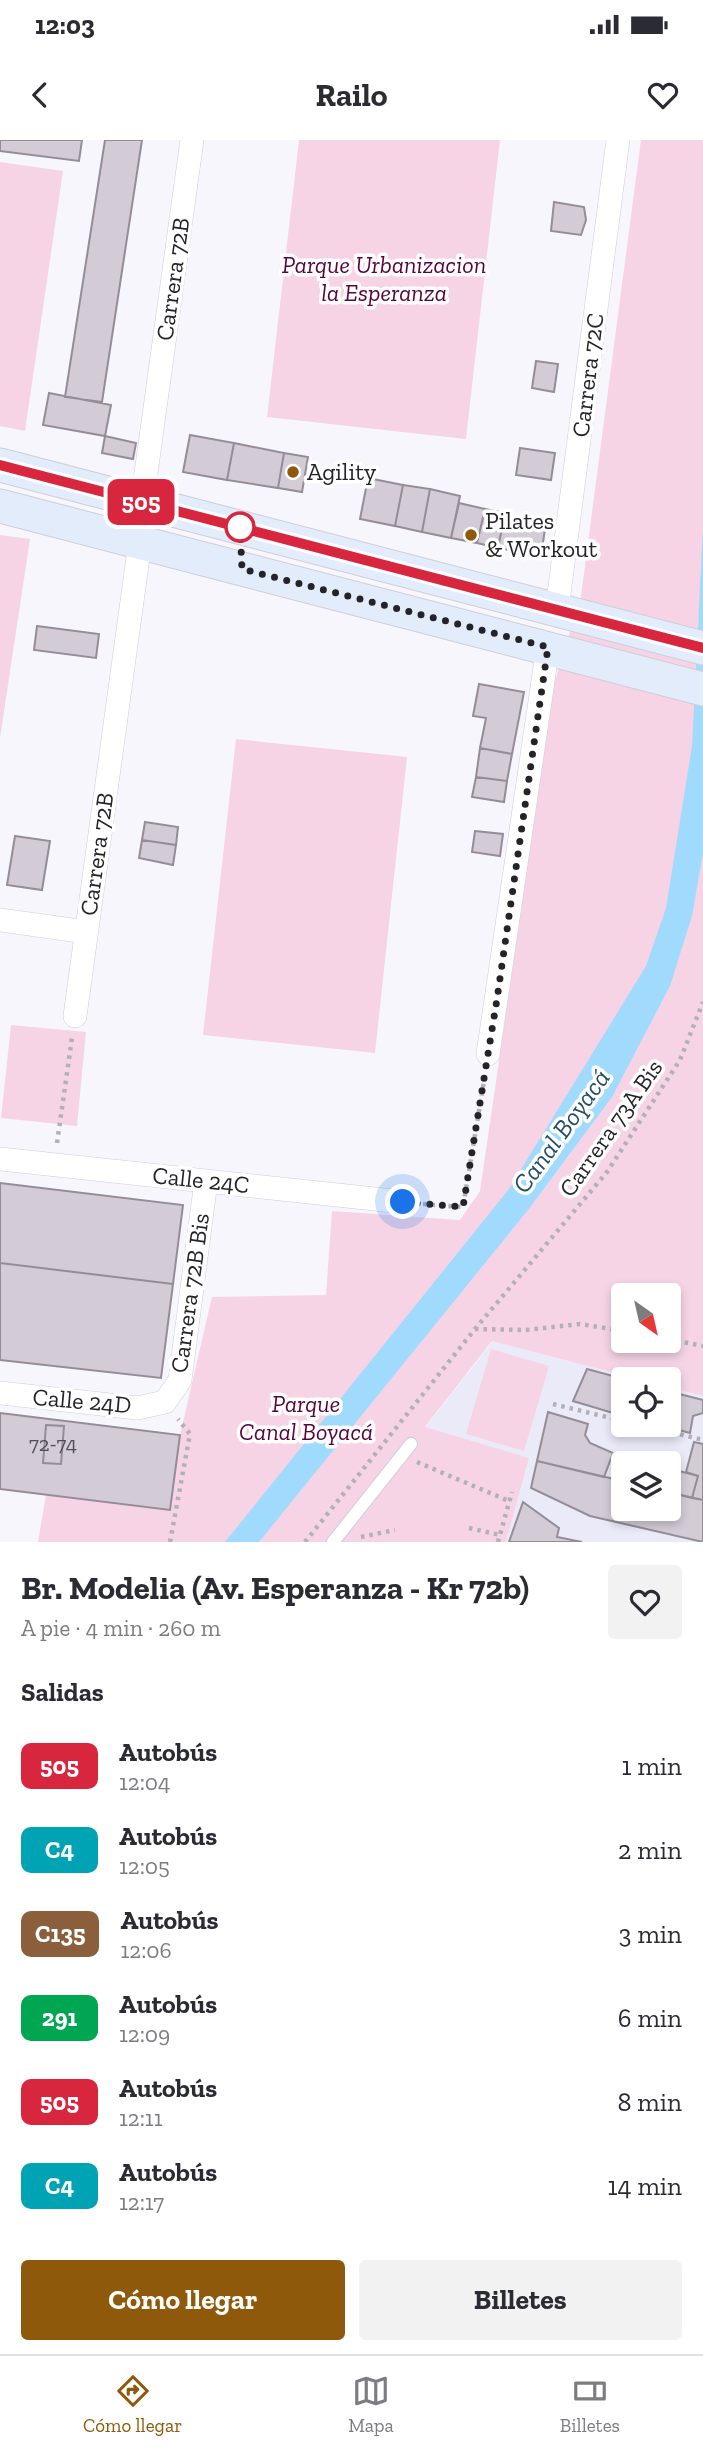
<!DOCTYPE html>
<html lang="es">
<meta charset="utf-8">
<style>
body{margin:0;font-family:"Zilla Slab",serif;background:#f2f2f3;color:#2b2b33;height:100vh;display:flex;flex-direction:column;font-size:26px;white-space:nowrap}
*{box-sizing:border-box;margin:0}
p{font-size:23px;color:#7c7c81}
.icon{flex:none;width:38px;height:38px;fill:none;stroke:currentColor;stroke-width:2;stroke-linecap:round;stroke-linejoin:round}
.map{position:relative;height:1402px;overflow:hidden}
.sheet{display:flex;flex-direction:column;background:#fff;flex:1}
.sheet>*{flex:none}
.badge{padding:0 14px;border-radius:10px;font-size:24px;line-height:46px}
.needle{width:46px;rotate:146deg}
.controls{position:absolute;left:611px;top:1143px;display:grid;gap:14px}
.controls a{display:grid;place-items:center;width:70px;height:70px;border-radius:7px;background:#fff;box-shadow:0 4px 10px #0003;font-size:35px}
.you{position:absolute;width:35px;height:35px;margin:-18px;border:5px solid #fff;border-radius:50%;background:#1a73e8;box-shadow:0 0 0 10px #1a73e833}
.map>.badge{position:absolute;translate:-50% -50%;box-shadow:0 0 0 4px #fff}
h2{padding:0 21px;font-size:26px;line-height:63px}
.round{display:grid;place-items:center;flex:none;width:74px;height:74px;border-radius:7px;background:#f2f2f3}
.overview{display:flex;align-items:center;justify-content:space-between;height:119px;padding:0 21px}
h1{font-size:33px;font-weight:700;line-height:52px}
.action{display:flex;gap:14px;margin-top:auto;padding:14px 21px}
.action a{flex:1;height:80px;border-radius:7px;background:#8e590a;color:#fff;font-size:28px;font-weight:700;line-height:80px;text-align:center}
.action a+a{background:#f2f2f3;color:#2b2b33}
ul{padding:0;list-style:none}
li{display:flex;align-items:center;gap:21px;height:84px;padding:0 21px}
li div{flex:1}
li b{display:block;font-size:26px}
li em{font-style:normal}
li .badge{min-width:77px;font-weight:700;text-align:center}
.status{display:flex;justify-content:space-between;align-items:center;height:49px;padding:0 35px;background:#fff;direction:ltr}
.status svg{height:19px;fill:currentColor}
header{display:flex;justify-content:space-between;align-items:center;height:91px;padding:0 21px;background:#fff;font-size:32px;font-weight:700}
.tabs{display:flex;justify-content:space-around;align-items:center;height:98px;border-top:2px solid #e1e1e2;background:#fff;font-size:19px;color:#7c7c81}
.tabs a{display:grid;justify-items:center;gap:4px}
.tabs .active{color:#8e590a}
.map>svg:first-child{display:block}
</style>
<div class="status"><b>12:03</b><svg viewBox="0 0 49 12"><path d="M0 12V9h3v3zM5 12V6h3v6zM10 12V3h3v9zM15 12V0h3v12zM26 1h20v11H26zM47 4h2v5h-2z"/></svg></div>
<header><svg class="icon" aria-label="back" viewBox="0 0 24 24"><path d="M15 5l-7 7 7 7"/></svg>Railo<svg class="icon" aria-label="heart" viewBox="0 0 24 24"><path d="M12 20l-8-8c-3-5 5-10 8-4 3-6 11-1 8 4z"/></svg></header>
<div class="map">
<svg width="703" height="1402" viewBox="0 0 703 1402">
<rect width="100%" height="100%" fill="#f7f6fd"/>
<path fill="#ebeaf9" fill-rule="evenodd" d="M493 1201 638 1239H623V1284H668L669 1247 703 1256V1402H506L529 1318 425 1288ZM623 1323H668V1368H623Z"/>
<path fill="#f6d4e6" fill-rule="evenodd" d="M299 0H500L466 299 267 277Z
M641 0H703V1256L669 1247 668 1239H638L492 1201 425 1287 529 1318 506 1402H38L46 1355 170 1370 180 1295 212 1157 326 1155 332 1071 460 1080 480 1051 554 544 581 456ZM623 1155H668V1200H623Z
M0 22 63 31 25 291 0 286Z
M0 395 30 399 0 598Z
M236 599 407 617 375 913 203 895Z
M11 885 86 892 77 986 1 978Z
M491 1209 549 1226 524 1311 466 1294Z"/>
<path fill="#a0dbfd" d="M703 387V713L692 776 670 846 612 957 528 1070 259 1402H225L509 1049 646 826 666 768 692 606Z"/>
<path fill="#d3ccd6" stroke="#948d97" stroke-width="2" d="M0 0H82L79 21 0 11Z
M105 0H142L102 262 65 257Z
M554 62 584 67 586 80 581 95 551 91Z
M536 221 558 224 554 252 532 248Z
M49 253 111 265 105 296 43 285Z
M190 295 234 303 227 340 183 332Z
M105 296 136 303 133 319 102 313Z
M234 303 284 313 278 348 227 340Z
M520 308 555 313 551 340 516 335Z
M284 313 308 317 302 352 278 348Z
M368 338 403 345 395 386 360 379Z
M403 345 430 349 422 392 395 386Z
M430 349 460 356 451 398 422 392Z
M459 363 485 369 477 403 451 398Z
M485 369 505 373 498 408 477 403Z
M503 383 545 389 541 416 498 408Z
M37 486 99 494 96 518 34 510Z
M479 544 524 552 512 614 480 608 486 578 473 576Z
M480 608 512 614 507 641 476 637Z
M476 637 507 641 504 662 472 657Z
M145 682 178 687 176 705 142 700Z
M475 691 503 694 500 716 472 712Z
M15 696 50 701 42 750 7 745Z
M142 700 176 705 173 725 139 718Z
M0 1043 183 1065 173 1144 0 1123Z
M0 1123 173 1144 161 1238 0 1220Z
M587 1229 624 1239 623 1276 573 1261Z
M668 1251 703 1260V1273L693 1276 690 1293 657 1284H668Z
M548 1272 588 1284 585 1295 590 1303 613 1313 604 1337 537 1321Z
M0 1273 180 1295 170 1370 0 1349Z
M46 1285 64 1286 61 1324 43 1323Z
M694 1302 703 1304V1360L692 1358 698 1336 686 1332Z
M537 1321 623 1341V1368H668V1352L703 1360V1402L590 1376 531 1348Z
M668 1328 698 1336 692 1358 668 1352Z
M523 1362 559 1388 557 1397 582 1402H509Z"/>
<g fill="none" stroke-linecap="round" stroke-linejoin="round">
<defs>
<path id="lane" d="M333 1402 411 1304"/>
<path id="street" d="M142 362 192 0
M557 469 618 0
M0 780 86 792
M75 876 140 403
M488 914 548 507
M0 1019 403 1062
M0 1253 137 1268 165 1262 180 1240 206 1041"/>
<path id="secondary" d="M0 325 703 508
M0 366 703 549"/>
</defs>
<use href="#lane" stroke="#cecdd9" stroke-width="14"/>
<use href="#street" stroke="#cecdd9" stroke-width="24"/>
<use href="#secondary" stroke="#cecdd9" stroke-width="35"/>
<path stroke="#b1b1b7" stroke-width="4.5" stroke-dasharray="3.5 5" stroke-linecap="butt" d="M57 1003 72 898
M423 1064 463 1067 485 935
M475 1189 526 1190 580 1184 623 1191
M668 1199 703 1206
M553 1264 623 1281
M639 1284 703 1300
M417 1322 509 1361
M469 1388 500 1395
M361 1397 395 1390
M170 1402 190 1294 178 1279
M305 1402 475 1189 607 1032 680 920 703 862
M498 1402 512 1352"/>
<use href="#lane" stroke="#fff" stroke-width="12"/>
<use href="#street" stroke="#fff" stroke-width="23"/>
<use href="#secondary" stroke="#e3ecfa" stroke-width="33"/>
</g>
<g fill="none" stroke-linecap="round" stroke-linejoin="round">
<defs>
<path id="line" d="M0 325 703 508"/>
</defs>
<use href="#line" stroke="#fff" stroke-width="16"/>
<use href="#line" stroke="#d7263d" stroke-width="10"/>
<path stroke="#242428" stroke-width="7" stroke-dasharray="0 12.6" d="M240 387 242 429 548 507 497 859 463 1067 403 1062"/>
</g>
<g fill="#8e590a" stroke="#fff" stroke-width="2.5">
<circle cx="293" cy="332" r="7"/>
<circle cx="471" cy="395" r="7"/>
</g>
<circle fill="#fff" stroke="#d7263d" stroke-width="3.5" cx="240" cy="387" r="14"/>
<g text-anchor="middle" stroke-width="7" stroke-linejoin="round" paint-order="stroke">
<g font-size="21" fill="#504e54">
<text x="53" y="1311">72-74</text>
</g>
<g font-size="24" font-style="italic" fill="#57033d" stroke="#fff">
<text x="384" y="133">Parque Urbanizacion<tspan x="384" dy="28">la Esperanza</tspan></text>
<text x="306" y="1272">Parque<tspan x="306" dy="28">Canal Boyacá</tspan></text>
</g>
<g font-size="24" fill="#242428" stroke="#fff">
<text transform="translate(173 139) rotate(-82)" y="8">Carrera 72B</text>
<text transform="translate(588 235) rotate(-83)" y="8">Carrera 72C</text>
<text transform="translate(97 714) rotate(-82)" y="8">Carrera 72B</text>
<text transform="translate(611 988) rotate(-55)" y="8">Carrera 73A Bis</text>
<text transform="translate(201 1040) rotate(6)" y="8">Calle 24C</text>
<text transform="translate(190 1153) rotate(-82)" y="8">Carrera 72B Bis</text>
<text transform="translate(82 1261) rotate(5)" y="8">Calle 24D</text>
</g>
<g font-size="24" fill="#242428" stroke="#fff" text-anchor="start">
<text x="307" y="340">Agility</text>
<text x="485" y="389">Pilates<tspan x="485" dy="28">&amp; Workout</tspan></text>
</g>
<g font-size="26" font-style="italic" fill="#224f67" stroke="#fff">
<text transform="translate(561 991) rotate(-54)" y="9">Canal Boyacá</text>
</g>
</g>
</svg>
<div class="controls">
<a><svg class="needle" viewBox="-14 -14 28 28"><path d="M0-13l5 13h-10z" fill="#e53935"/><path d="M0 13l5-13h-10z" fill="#7c7c81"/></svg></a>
<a><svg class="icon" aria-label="locate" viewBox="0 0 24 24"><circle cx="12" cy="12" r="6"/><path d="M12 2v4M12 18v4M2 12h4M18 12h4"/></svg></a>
<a><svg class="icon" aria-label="layers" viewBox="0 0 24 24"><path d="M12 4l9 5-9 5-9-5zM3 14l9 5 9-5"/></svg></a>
</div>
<div class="you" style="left:403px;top:1062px"></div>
<b class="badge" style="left:141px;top:362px;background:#d7263d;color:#fff">505</b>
</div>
<section class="sheet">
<div class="overview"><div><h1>Br. Modelia (Av. Esperanza - Kr 72b)</h1><p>A pie · 4 min · 260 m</p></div><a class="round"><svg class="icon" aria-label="heart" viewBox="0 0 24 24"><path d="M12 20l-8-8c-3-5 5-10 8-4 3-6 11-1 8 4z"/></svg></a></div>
<h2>Salidas</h2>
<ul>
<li><span class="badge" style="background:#d7263d;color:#fff">505</span><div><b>Autobús</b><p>12:04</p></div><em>1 min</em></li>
<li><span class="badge" style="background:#00a3b4;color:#fff">C4</span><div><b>Autobús</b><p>12:05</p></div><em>2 min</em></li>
<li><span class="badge" style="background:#8b5e3c;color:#fff">C135</span><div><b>Autobús</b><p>12:06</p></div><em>3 min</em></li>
<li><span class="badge" style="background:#00a651;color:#fff">291</span><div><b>Autobús</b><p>12:09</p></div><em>6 min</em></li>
<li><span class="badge" style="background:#d7263d;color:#fff">505</span><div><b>Autobús</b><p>12:11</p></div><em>8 min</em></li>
<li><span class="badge" style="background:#00a3b4;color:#fff">C4</span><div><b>Autobús</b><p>12:17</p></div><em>14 min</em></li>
</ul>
<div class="action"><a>Cómo llegar</a><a>Billetes</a></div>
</section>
<nav class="tabs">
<a class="active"><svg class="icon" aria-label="directions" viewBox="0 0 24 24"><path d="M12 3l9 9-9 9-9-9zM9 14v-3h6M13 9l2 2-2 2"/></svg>Cómo llegar</a>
<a><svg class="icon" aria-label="map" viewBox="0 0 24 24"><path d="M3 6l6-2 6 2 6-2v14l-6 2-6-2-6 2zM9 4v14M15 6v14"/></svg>Mapa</a>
<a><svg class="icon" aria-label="tickets" viewBox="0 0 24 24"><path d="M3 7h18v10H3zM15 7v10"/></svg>Billetes</a>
</nav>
